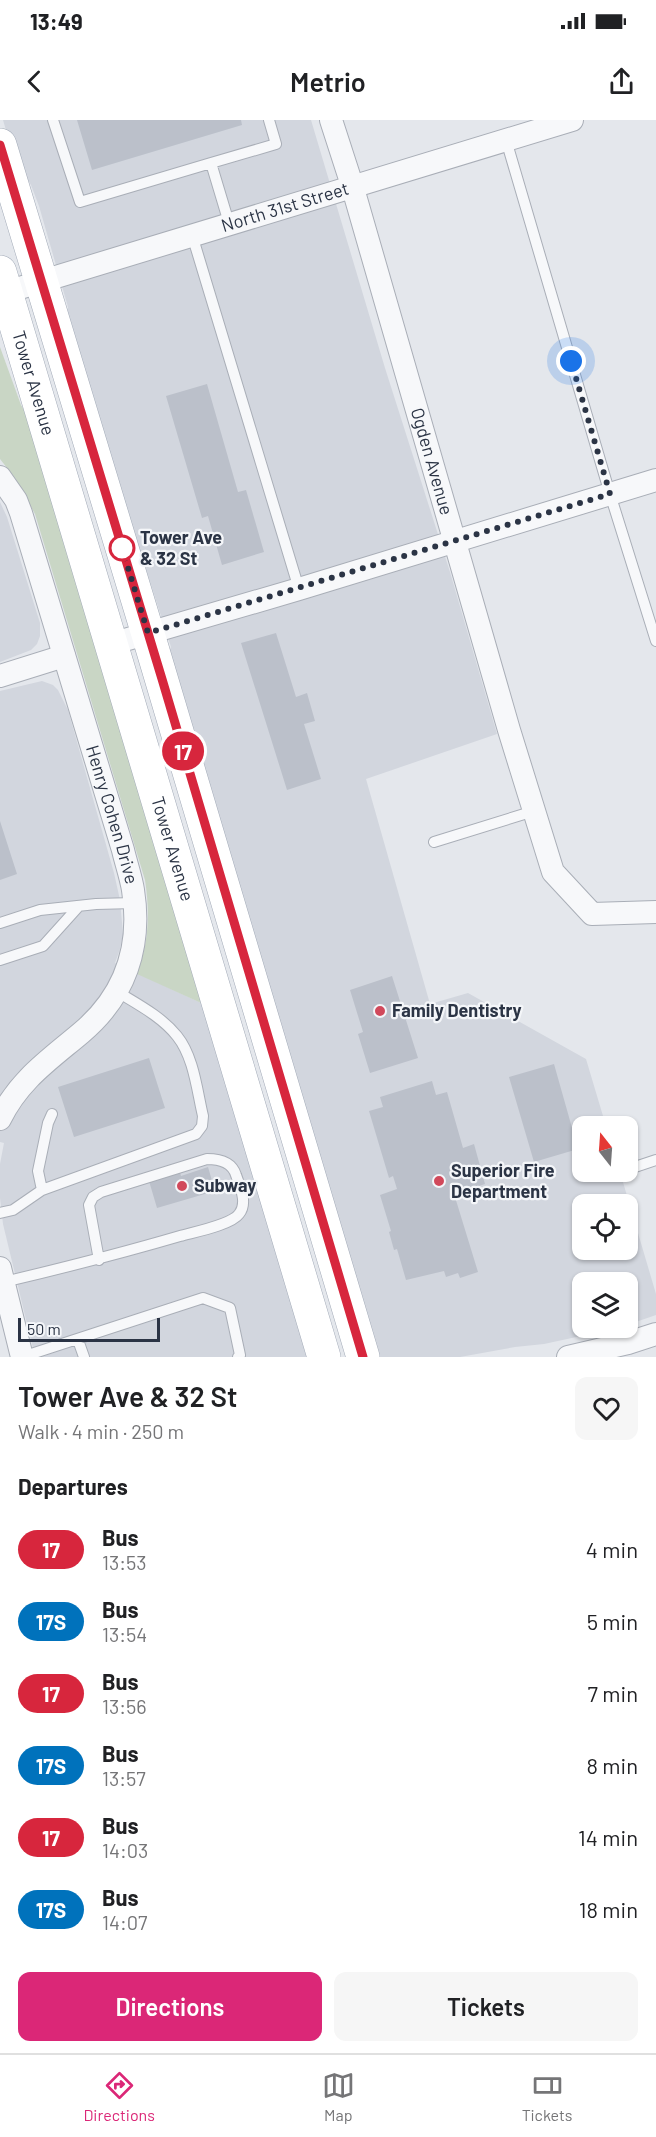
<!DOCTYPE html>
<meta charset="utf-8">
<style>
body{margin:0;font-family:Barlow,sans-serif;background:#f6f6f6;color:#202124;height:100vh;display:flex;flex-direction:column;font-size:22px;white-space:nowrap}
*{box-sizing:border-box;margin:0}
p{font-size:20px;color:#757577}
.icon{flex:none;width:33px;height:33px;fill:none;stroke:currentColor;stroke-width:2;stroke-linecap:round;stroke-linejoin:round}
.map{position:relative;height:1237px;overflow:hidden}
.details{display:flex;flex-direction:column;background:#fff;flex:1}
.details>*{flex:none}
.badge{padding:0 12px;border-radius:20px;font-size:21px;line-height:39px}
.needle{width:39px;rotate:343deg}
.buttons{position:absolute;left:572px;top:996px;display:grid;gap:12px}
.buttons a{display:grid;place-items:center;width:66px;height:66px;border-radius:12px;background:#fff;box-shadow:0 2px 4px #0004;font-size:30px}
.scale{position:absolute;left:18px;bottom:15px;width:142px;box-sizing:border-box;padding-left:6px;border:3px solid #2b3445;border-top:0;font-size:16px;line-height:21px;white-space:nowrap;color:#2b3445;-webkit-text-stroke:4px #f4f6f9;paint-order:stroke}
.you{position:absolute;width:30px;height:30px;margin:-15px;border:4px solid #fff;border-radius:50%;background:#1a73e8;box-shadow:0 0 0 9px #1a73e833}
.map>.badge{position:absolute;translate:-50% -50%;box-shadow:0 0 0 3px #fff}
h2{padding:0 18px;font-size:22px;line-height:54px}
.round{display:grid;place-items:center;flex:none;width:63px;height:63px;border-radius:12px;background:#f6f6f6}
.head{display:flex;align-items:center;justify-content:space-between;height:102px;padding:0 18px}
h1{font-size:28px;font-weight:600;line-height:45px}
.button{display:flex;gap:12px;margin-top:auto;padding:12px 18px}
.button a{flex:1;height:69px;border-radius:12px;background:#db2777;color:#fff;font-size:24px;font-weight:600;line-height:69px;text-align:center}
.button a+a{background:#f6f6f6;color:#202124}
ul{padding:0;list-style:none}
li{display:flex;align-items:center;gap:18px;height:72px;padding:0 18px}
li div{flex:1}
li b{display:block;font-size:22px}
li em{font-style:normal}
li .badge{min-width:66px;font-weight:700;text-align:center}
.status{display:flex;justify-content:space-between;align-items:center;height:42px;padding:0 30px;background:#fff;direction:ltr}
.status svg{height:16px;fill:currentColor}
header{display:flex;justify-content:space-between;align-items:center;height:78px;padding:0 18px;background:#fff;font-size:27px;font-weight:600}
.menu{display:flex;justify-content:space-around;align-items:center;height:84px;border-top:2px solid #e0e0e0;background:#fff;font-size:16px;color:#757577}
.menu a{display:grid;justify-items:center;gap:3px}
.menu .active{color:#db2777}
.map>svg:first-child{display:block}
</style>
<div class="status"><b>13:49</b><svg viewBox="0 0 49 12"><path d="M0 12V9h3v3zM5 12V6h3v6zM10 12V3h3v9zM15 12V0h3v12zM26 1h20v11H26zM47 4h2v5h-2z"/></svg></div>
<header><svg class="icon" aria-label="back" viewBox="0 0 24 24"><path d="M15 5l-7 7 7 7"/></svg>Metrio<svg class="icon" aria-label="share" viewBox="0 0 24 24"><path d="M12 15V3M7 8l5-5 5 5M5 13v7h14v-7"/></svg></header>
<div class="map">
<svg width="656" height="1237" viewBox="0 0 656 1237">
<rect width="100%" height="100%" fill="#e4e7ec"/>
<path fill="#d2d6de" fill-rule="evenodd" d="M3 0H311L385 248 450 452 497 614 366 659 430 884 468 873 586 939 606 1006H582V1052H620L656 1174V1195L627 1205V1162H582V1208H618L544 1224 515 1227 460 1237H380L378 1235 167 535 171 527 135 415 67 193 68 187 39 86 31 65 14 38ZM582 1084H627V1130H582Z
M0 382 7 397 40 503V516L37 524 31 530 0 542Z
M42 561 53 565 58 570 68 590 114 753 120 780 123 814 120 829 115 843 210 887 313 1237H35L3 1104 0 1078V1044L4 1023 0 1022V571Z"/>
<path fill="#c9d6c5" d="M0 227 21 285 33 305 210 887 137 854C149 822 150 793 145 760L35 394 15 358 0 339Z"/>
<path fill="#bbc0ca" d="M77 0H241L242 5 92 50Z
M207 264 238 372 246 370 264 432 222 445 208 396 202 398 166 276Z
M276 513 296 577 307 573 315 601 304 604 321 659 287 670 241 523Z
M0 701 17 754 0 760Z
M392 856 418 938 370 953 358 914 363 912 350 870Z
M149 938 165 988 74 1017 58 967Z
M554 944 578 1029 534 1042 509 957Z
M432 961 436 975 447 972 463 1028 474 1024 485 1064 476 1067 477 1070 455 1077 478 1152 460 1158 458 1153 446 1157 444 1151 406 1160 397 1129 394 1130 389 1112 391 1111 380 1075 397 1069 393 1056 389 1058 369 991 383 987 380 977Z
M208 1047 215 1071 157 1088 149 1061 180 1052 181 1056Z"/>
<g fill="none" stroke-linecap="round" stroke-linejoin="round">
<defs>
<path id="service" d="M53 0 80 82 211 43 229 103
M506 20 610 374 656 521
M211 43 276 24 269 0
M192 115 299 469
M434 722 534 691
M0 803 40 790 96 784 134 783
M0 840 43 826 79 786
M632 1048 656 1040
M42 1070 38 1051 48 1003 52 994
M0 1093 13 1090 42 1070 196 1014 202 1006 203 996C197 971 194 937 177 916 161 896 137 884 116 871
M4 1162C63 1148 122 1133 180 1116 194 1112 231 1105 239 1094 248 1083 240 1067 236 1055 232 1042 219 1039 207 1039L101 1072 93 1077 89 1085 99 1140
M78 1220 84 1237
M22 1237 203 1178 230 1188 240 1235 238 1237"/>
<g id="minor">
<path id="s1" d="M331 0 352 65 509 610 553 752 592 794 656 792"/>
<path id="s2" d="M0 174 572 0"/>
<path id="s3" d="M0 357 16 380 21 393 123 730C126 743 131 757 133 770 142 827 125 876 81 913 49 940 19 960 0 999"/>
<path d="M111 524 299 469 656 360"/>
<path d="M0 556 64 536"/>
<path d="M0 1148 22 1237"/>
<path d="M568 1237 628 1223 656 1214"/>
</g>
<g id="primary">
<path d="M0 25 148 514 363 1237"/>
<path id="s4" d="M0 152 324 1237"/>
</g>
</defs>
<use href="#service" stroke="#a9aeb7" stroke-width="12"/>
<use href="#minor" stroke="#a9aeb7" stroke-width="24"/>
<use href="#primary" stroke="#a3abb8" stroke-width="34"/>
<use href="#service" stroke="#f7f8fa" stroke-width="10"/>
<use href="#minor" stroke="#f7f8fa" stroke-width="22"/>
<use href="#primary" stroke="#fff" stroke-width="33"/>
</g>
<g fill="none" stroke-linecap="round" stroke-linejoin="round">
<defs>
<path id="line" d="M0 25 162 559 363 1237"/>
</defs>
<use href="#line" stroke="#fff" stroke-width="14"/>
<use href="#line" stroke="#d7263d" stroke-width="9"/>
<path stroke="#2b3445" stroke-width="6" stroke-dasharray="0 10.8" d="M122 428 148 513 610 374 571 241"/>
</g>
<circle fill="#fff" stroke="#d7263d" stroke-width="3" cx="122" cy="428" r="12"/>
<g fill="#d1495b" stroke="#f4f6f9" stroke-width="2">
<circle cx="380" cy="891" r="6"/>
<circle cx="439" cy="1061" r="6"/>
<circle cx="182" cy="1066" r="6"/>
</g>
<g text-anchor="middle" stroke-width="4.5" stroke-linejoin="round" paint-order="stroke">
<g font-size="18" fill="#2b3445" stroke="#f4f6f9">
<text dy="6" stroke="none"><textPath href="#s2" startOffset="298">North 31st Street</textPath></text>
<text dy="6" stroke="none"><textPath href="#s4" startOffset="116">Tower Avenue</textPath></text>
<text dy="6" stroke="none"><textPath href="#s1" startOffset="356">Ogden Avenue</textPath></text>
<text dy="6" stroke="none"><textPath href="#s3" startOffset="357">Henry Cohen Drive</textPath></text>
<text dy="6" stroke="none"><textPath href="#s4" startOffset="602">Tower Avenue</textPath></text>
</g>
<g font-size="18" font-weight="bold" fill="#2b3445" stroke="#f4f6f9" text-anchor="start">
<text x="140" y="424">Tower Ave<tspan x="140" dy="21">&amp; 32 St</tspan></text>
</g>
<g font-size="18" font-weight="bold" fill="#2b3445" stroke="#f4f6f9" text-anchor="start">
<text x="392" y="897">Family Dentistry</text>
<text x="451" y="1057">Superior Fire<tspan x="451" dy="21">Department</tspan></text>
<text x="194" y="1072">Subway</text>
</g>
</g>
</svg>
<div class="buttons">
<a><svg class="needle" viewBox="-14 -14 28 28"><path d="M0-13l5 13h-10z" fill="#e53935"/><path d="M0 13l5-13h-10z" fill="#757577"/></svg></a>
<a><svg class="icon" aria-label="locate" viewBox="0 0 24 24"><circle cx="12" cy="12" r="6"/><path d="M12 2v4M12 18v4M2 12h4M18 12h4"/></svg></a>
<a><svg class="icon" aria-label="layers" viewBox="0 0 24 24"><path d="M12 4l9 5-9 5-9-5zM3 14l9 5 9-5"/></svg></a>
</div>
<div class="scale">50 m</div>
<div class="you" style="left:571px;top:241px"></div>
<b class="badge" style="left:183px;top:631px;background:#d7263d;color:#fff">17</b>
</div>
<section class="details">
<div class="head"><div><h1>Tower Ave &amp; 32 St</h1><p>Walk · 4 min · 250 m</p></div><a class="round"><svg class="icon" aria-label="heart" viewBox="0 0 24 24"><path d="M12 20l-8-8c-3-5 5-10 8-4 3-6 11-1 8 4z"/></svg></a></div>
<h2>Departures</h2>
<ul>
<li><span class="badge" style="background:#d7263d;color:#fff">17</span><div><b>Bus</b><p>13:53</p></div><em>4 min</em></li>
<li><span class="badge" style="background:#0072bc;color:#fff">17S</span><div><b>Bus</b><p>13:54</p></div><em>5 min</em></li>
<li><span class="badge" style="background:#d7263d;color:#fff">17</span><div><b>Bus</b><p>13:56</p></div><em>7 min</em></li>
<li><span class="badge" style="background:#0072bc;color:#fff">17S</span><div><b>Bus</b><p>13:57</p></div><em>8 min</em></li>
<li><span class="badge" style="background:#d7263d;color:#fff">17</span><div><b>Bus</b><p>14:03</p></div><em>14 min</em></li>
<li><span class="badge" style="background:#0072bc;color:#fff">17S</span><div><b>Bus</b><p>14:07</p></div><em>18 min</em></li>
</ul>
<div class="button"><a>Directions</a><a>Tickets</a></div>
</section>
<nav class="menu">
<a class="active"><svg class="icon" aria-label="directions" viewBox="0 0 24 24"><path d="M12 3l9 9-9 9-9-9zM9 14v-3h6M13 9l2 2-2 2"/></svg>Directions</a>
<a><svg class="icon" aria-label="map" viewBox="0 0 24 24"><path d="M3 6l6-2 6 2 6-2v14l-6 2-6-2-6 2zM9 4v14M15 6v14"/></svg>Map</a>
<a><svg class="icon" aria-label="tickets" viewBox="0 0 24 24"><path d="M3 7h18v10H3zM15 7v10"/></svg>Tickets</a>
</nav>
